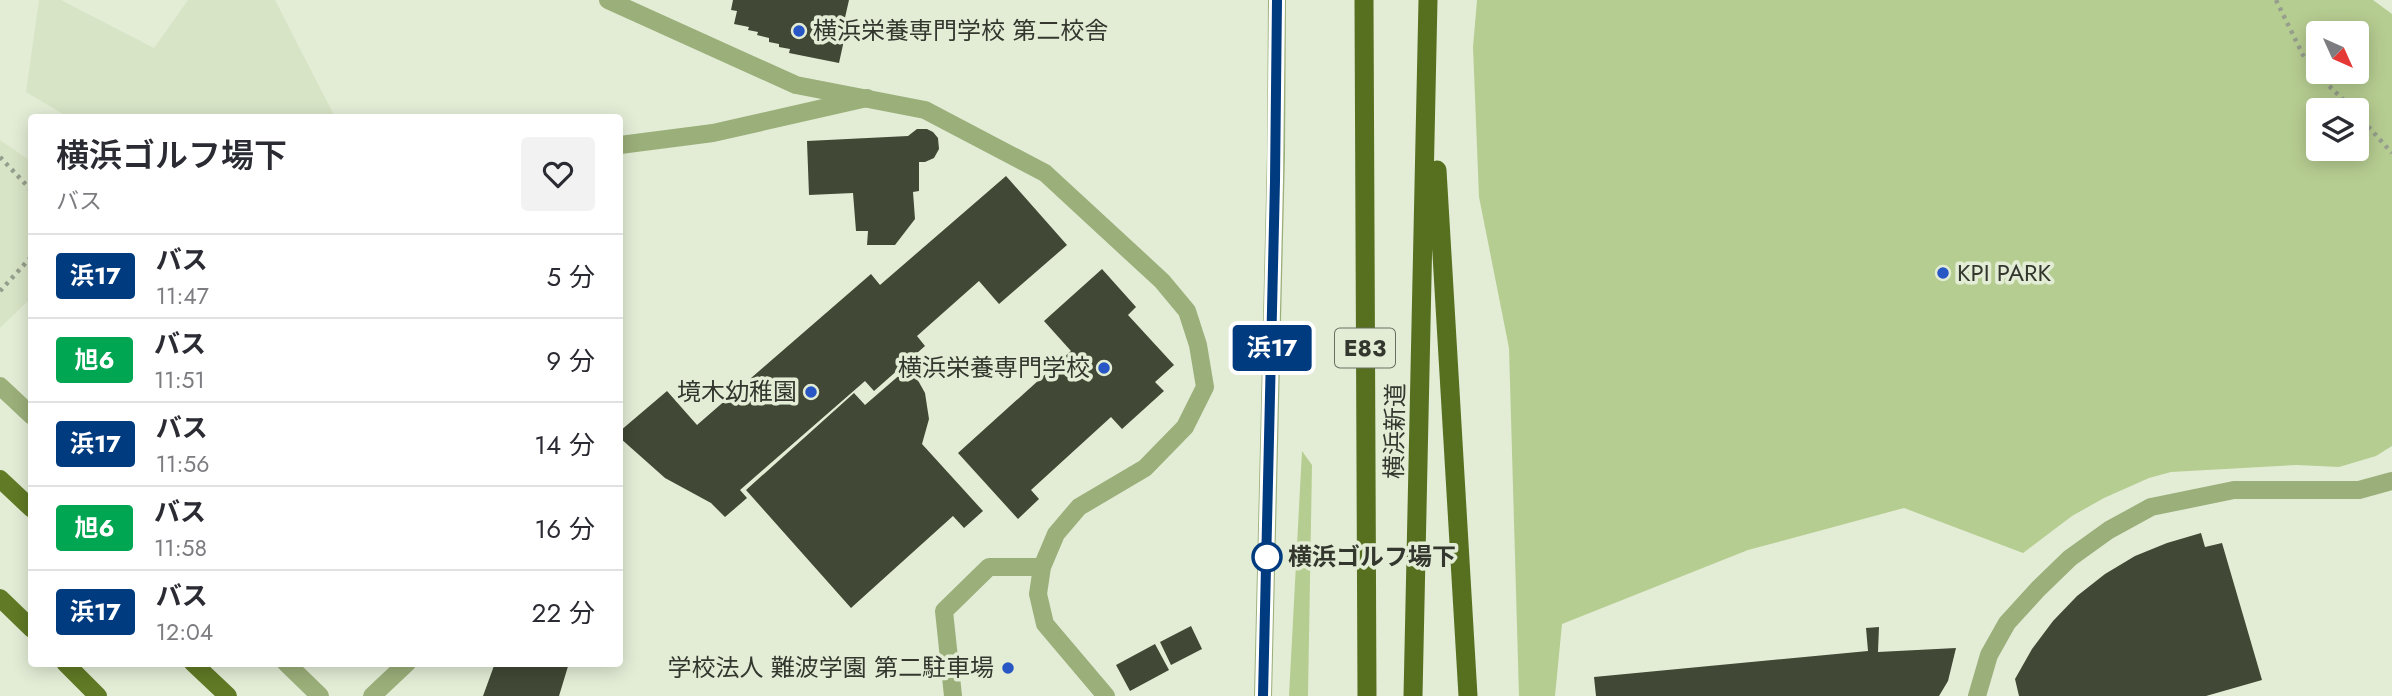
<!DOCTYPE html>
<html lang="ja">
<meta charset="utf-8">
<style>
body{margin:0;font-family:Jost,"Noto Sans JP",sans-serif;background:#f2f2f3;color:#2b2b33;height:100vh;display:flex;flex-direction:column;font-size:26px;white-space:nowrap}
*{box-sizing:border-box;margin:0}
p{font-size:23px;color:#7c7c81}
.icon{flex:none;width:38px;height:38px;fill:none;stroke:currentColor;stroke-width:2;stroke-linecap:round;stroke-linejoin:round}
.map{position:relative;flex:1;overflow:hidden}
.panel{position:absolute;left:28px;top:114px;width:595px;height:553px;display:flex;flex-direction:column;background:#fff;border-radius:7px;box-shadow:0 4px 18px #0003}
.panel>*{flex:none}
.badge{padding:0 14px;border-radius:5px;font-size:24px;line-height:46px}
.needle{width:46px;rotate:135deg}
.fabs{position:absolute;left:2306px;top:21px;display:grid;gap:14px}
.fabs a{display:grid;place-items:center;width:63px;height:63px;border-radius:7px;background:#fff;box-shadow:0 4px 18px #0003;font-size:35px}
.map>.badge{position:absolute;translate:-50% -50%;box-shadow:0 0 0 4px #fff}
.round{display:grid;place-items:center;flex:none;width:74px;height:74px;border-radius:7px;background:#f2f2f3}
.headline{display:flex;align-items:center;justify-content:space-between;height:119px;padding:0 28px}
h1{font-size:33px;font-weight:600;line-height:52px}
ul{padding:0;list-style:none}
li{display:flex;align-items:center;gap:21px;height:84px;padding:0 28px;border-top:2px solid #e1e1e2}
li div{flex:1}
li b{display:block;font-size:26px}
li em{font-style:normal}
li .badge{min-width:77px;font-weight:700;text-align:center}
.map>svg:first-child{display:block}
</style>
<div class="map">
<svg width="2392" height="696" viewBox="0 0 2392 696">
<rect width="100%" height="100%" fill="#e3edd6"/>
<path fill="#d8e4c6" d="M39 0H61L154 48 188 0H275L335 117H68L26 92Z
M0 140 32 162 31 298 0 328Z"/>
<path fill="#b6cd91" fill-rule="evenodd" d="M1477 0H2373L2392 14V446L2376 456 2339 467 2297 465 2171 472 2149 478 2104 498 2072 516 2023 553 1904 508 1748 550 1562 624 1555 696H1519L1509 348 1479 197 1473 47ZM2319 33H2357V72H2319ZM2319 110H2357V149H2319Z
M1302 451 1312 465 1308 696H1289Z"/>
<path fill="#414835" d="M733 0H849L844 22H848L839 63 789 53 790 49 779 47V44L769 42V38L757 35 758 32 748 30 749 27 734 24 737 11 731 10Z
M917 129H927L933 132 938 138 939 149 934 158 925 162H919V191L913 192 915 219 895 245H867L868 231H856L853 193 809 195 807 141 908 136Z
M1006 176 1067 245 999 304 979 281 917 336 925 346 874 391 865 381 740 490 747 498 725 517 711 503 665 478 620 438V431L667 391 697 425 871 274 880 285Z
M1102 269 1136 307 1128 315 1174 365 1155 382 1164 391 1122 429 1111 417 1031 490 1039 499 1018 519 958 453 1071 351 1044 321Z
M910 366 925 393 929 419 922 444 983 511 964 528 953 516 851 608 746 490 854 393 865 405Z
M2201 533 2205 547 2222 543 2262 680 2206 696H2019L2015 679 2032 649 2053 621 2077 596 2105 574 2135 556 2167 543Z
M1191 626 1202 649 1171 665 1160 642Z
M1879 627 1878 652 1956 648 1948 681 1939 696H1596L1594 677 1868 651 1866 628Z
M1155 644 1169 670 1130 691 1116 665Z
M495 663H569L559 696H483Z"/>
<g fill="none" stroke-linecap="round" stroke-linejoin="round">
<path stroke="#969e8d" stroke-width="4.5" stroke-dasharray="3.5 5" stroke-linecap="butt" d="M2276 0 2303 55 2328 85 2354 110
M2357 114 2392 153
M0 157 32 191
M0 291 32 256"/>
<path stroke="#9baf7a" stroke-width="18" d="M620 145 713 133 867 98
M372 696 407 663"/>
<path stroke="#9baf7a" stroke-width="18" d="M0 386 32 416
M286 663 320 696"/>
<path stroke="#9baf7a" stroke-width="18" d="M608 0 796 85 925 110 1045 173 1162 281 1187 311 1198 345 1205 387 1185 427 1145 468 1079 507 1056 534 1042 567 1038 594 1045 624 1106 696
M953 696 944 611 989 567H1042"/>
<path stroke="#9baf7a" stroke-width="18" d="M1263 696 1276 154 1277 0
M1977 696 1989 655 2007 623 2038 589 2070 558 2109 530 2151 507 2234 490H2359L2392 481"/>
<path stroke="#607a25" stroke-width="18" d="M0 479 32 509
M0 598 32 629
M65 663 98 696
M193 663 228 696"/>
<path stroke="#577020" stroke-width="19" d="M1364 0 1367 696
M1437 170 1468 696
M1413 696 1428 0"/>
</g>
<g fill="none" stroke-linecap="round" stroke-linejoin="round">
<defs>
<path id="line" d="M1263 696 1275 181 1277 0"/>
</defs>
<use href="#line" stroke="#fff" stroke-width="16"/>
<use href="#line" stroke="#003b80" stroke-width="10"/>
</g>
<g fill="#2856c4" stroke="#e3edd6" stroke-width="2.5">
<circle cx="799" cy="31" r="7"/>
<circle cx="1943" cy="273" r="7"/>
<circle cx="1104" cy="368" r="7"/>
<circle cx="811" cy="392" r="7"/>
<circle cx="1008" cy="668" r="7"/>
</g>
<circle fill="#fff" stroke="#003b80" stroke-width="3.5" cx="1267" cy="557" r="14"/>
<g text-anchor="middle" stroke-width="7" stroke-linejoin="round" paint-order="stroke">
<rect fill="#e3edd6" stroke="#686e60" stroke-width="2" x="1335" y="328.5" width="60" height="39" rx="5"/>
<g font-size="23" font-weight="bold" fill="#33372e">
<text x="1365" y="356">E83</text>
</g>
<g font-size="24" fill="#33372e" stroke="#e3edd6" text-anchor="end">
<text x="813" y="39" text-anchor="start">横浜栄養専門学校 第二校舎</text>
<text x="1957" y="281" text-anchor="start">KPI PARK</text>
<text x="1090" y="376">横浜栄養専門学校</text>
<text x="797" y="400">境木幼稚園</text>
<text x="994" y="676">学校法人 難波学園 第二駐車場</text>
</g>
<g font-size="24" fill="#33372e" stroke="#e3edd6">
<text transform="translate(1395 431) rotate(-89)" y="8">横浜新道</text>
</g>
<g font-size="24" font-weight="bold" fill="#33372e" stroke="#e3edd6" text-anchor="start">
<text x="1288" y="565">横浜ゴルフ場下</text>
</g>
</g>
</svg>
<div class="fabs">
<a><svg class="needle" viewBox="-14 -14 28 28"><path d="M0-13l5 13h-10z" fill="#e53935"/><path d="M0 13l5-13h-10z" fill="#7c7c81"/></svg></a>
<a><svg class="icon" aria-label="layers" viewBox="0 0 24 24"><path d="M12 4l9 5-9 5-9-5zM3 14l9 5 9-5"/></svg></a>
</div>
<b class="badge" style="left:1272px;top:348px;background:#003b80;color:#fff">浜17</b>
<section class="panel">
<div class="headline"><div><h1>横浜ゴルフ場下</h1><p>バス</p></div><a class="round"><svg class="icon" aria-label="heart" viewBox="0 0 24 24"><path d="M12 20l-8-8c-3-5 5-10 8-4 3-6 11-1 8 4z"/></svg></a></div>
<ul>
<li><span class="badge" style="background:#003b80;color:#fff">浜17</span><div><b>バス</b><p>11:47</p></div><em>5 分</em></li>
<li><span class="badge" style="background:#00a651;color:#fff">旭6</span><div><b>バス</b><p>11:51</p></div><em>9 分</em></li>
<li><span class="badge" style="background:#003b80;color:#fff">浜17</span><div><b>バス</b><p>11:56</p></div><em>14 分</em></li>
<li><span class="badge" style="background:#00a651;color:#fff">旭6</span><div><b>バス</b><p>11:58</p></div><em>16 分</em></li>
<li><span class="badge" style="background:#003b80;color:#fff">浜17</span><div><b>バス</b><p>12:04</p></div><em>22 分</em></li>
</ul>
</section>
</div>
